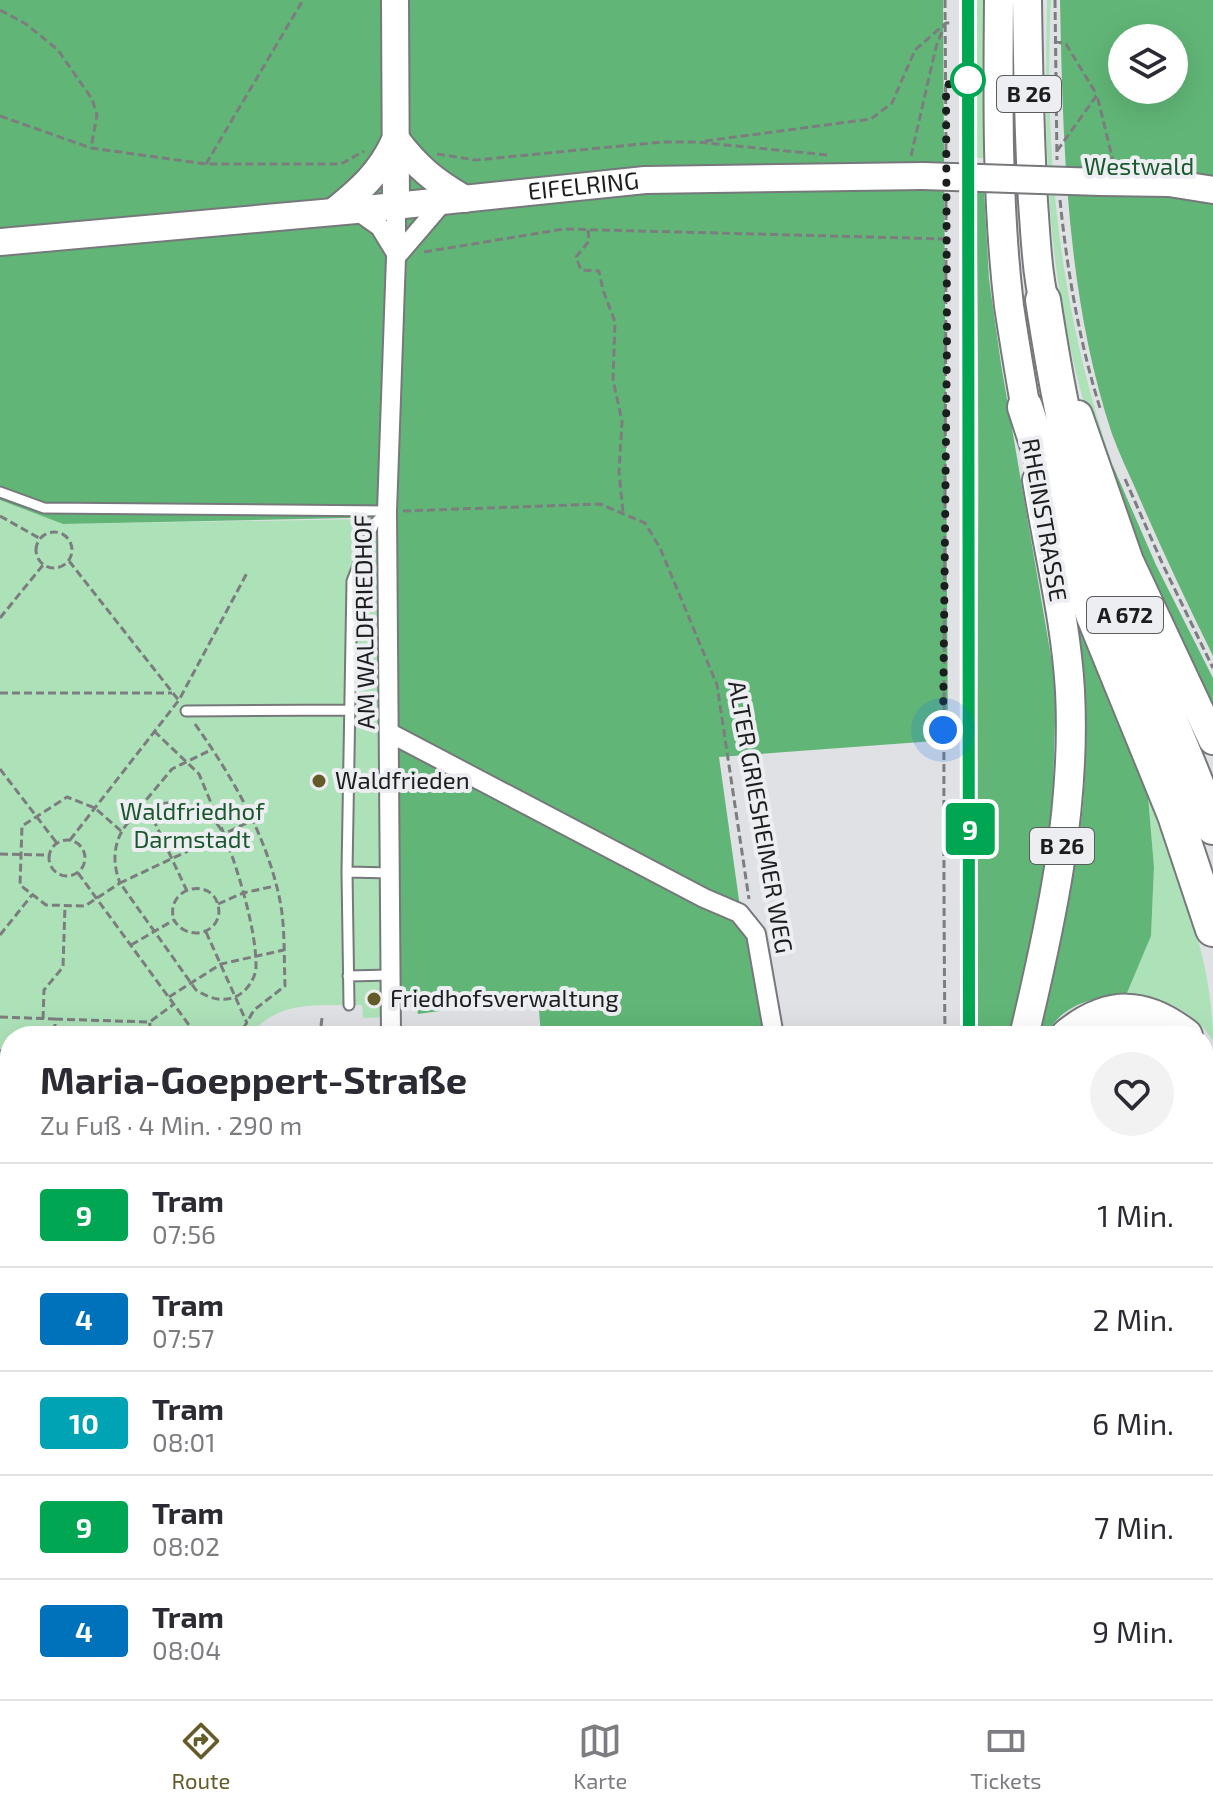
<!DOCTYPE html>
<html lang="de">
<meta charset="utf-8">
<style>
body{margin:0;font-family:"Exo 2",sans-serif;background:#f2f2f3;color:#2b2b33;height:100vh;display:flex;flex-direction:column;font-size:30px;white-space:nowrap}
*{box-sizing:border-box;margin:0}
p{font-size:26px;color:#7c7c81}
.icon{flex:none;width:44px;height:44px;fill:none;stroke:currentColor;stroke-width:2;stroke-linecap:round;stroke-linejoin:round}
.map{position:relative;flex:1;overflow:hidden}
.side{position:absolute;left:0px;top:1026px;width:1214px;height:674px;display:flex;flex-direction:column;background:#fff;border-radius:32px 32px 0 0;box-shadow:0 8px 32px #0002}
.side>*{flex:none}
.badge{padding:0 16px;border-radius:6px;font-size:28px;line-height:52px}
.tools{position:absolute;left:1108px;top:24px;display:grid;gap:16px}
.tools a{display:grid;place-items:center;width:80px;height:80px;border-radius:50%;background:#fff;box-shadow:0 8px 32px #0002;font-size:40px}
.you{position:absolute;width:40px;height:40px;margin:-20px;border:6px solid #fff;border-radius:50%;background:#1a73e8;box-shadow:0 0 0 12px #1a73e833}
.map>.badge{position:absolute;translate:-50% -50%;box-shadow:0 0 0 4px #fff}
.round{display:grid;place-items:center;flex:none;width:84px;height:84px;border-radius:42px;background:#f2f2f3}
.summary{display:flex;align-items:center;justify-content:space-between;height:136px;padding:0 40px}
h1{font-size:38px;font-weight:700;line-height:60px}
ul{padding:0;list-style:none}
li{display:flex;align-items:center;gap:24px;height:104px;padding:0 40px;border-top:2px solid #e1e1e2}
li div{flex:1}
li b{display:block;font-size:30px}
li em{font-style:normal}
li .badge{min-width:88px;font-weight:700;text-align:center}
.tab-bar{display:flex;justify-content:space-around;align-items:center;height:112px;border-top:2px solid #e1e1e2;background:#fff;font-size:22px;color:#7c7c81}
.tab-bar a{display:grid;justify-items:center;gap:4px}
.tab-bar .active{color:#645b28}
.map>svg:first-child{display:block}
</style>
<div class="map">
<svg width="1213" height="1699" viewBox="0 0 1213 1699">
<rect width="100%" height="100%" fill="#dfe1e4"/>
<path fill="#ade2b8" d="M972 0H985L984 158H972V137L977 133V17H972Z
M1047 0H1051C1043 158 1061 316 1113 466L1104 470C1088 419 1073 368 1064 316 1044 212 1045 105 1047 0Z
M0 500 63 524 369 519 380 528 387 1017 363 1018 362 1005C322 1006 277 998 250 1036H10V1684L0 1687Z
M1148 796C1176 874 1213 955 1213 1040 1190 1008 1165 998 1127 993L1151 936 1154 867Z"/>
<path fill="#61b677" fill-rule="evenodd" d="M0 0H943L948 740 719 757 739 900 770 1036H541L538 997 418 1014 417 1008H394L395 517 63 524 0 500Z
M1060 0H1213V656C1186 601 1160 546 1136 490 1128 472 1119 453 1112 434 1066 295 1063 145 1060 0ZM1122 38H1174V90H1122Z
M984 189 989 279 1001 364 1056 686 1053 791 1043 885 1010 1036H973C977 754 981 472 976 190Z
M1113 466 1156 565 1213 678V713L1181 650 1104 470Z
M1071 605 1148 796 1154 867 1151 936 1127 993C1095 998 1061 1003 1046 1036H1036C1060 937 1089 836 1085 733 1083 691 1076 647 1071 605Z
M1213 1421V1491L1204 1511V1438Z
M1213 1603V1699H1169L1172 1690H1204V1622Z
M10 1684V1690H772V1699H0V1687Z
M814 1690H920L911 1699H814Z
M1035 1690H1126L1122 1699H1037Z"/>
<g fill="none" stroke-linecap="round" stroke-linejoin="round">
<defs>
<path id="lane" d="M0 492 44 508 387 511
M186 711 351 710
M347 872 391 873
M348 976 391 975
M349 1005 347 872 352 581 374 524 384 514"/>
<path id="street" d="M356 210 380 227 394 250
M396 257 444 201
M390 733 704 898 739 913 756 934 774 1036
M391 1036 387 511 396 257V206"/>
<g id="secondary">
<path d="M395 0 396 206"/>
<path d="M396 139C417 167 434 181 465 199"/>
<path d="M1101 182 1169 183 1213 190"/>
<path d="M333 212C359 191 380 173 394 142"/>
<path id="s1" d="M0 242 356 210 645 180 923 176"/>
</g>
<path id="primary" d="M999 0C998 102 997 204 1009 306 1015 346 1022 387 1029 427
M1027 0C1028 68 1029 135 1033 202 1036 241 1037 281 1048 318
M1078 415 1129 561 1213 740
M1024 1036C1051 923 1076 809 1070 691 1066 620 1048 550 1037 480
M1204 1557 1213 1536
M1141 1699 1145 1690"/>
<path id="highway" d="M1043 300C1054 371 1066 440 1087 509 1122 618 1173 720 1213 827
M1025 407 1093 614 1175 815 1213 929
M1068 1036C1109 1003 1144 1004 1185 1036
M1204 1066 1210 1078 1213 1093
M1204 1272 1213 1225
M1204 1313 1213 1282
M1204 1403 1213 1382
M1026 1690V1699
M943 1699 952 1690
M984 1699 992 1690"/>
</defs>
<use href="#lane" stroke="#76787b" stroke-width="13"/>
<use href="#street" stroke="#76787b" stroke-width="22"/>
<use href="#secondary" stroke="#76787b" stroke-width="30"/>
<use href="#primary" stroke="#76787b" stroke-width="32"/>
<use href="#highway" stroke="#76787b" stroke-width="38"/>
<path stroke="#7c7d7f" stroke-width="3" stroke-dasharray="8 4" stroke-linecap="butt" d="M945 0 946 156
M1055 0 1057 160
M0 10 26 24 58 50 92 99 97 115 91 148
M1054 41 1066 44 1097 95
M0 116 91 148 206 164H341L364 151
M705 141 871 119 892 103 915 50 946 23H953
M1057 151 1097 95 1113 161
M437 154 476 160 662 142H697L827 155
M911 156 936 47 945 24
M206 164 303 0
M1060 200C1067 269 1079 341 1100 408
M588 230 589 241 576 257 581 270 599 271 603 290 615 322 613 380 622 421 619 472 623 512
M424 252 564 229 946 239
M1125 479 1163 565 1213 668
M403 511 600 504 645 523 660 548 717 685 749 899
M0 516 39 538
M36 550a18 18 0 1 1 36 0a18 18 0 1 1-36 0Z
M69 561 180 702
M0 618 43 565
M0 693H172
M195 724C234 779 269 840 281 906 285 932 284 960 285 986L254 1010 239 1036
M154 731 199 774 224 834 253 820
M0 769 56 842
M148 808 187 891
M131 818 172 769 211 750
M121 831 95 808 67 797 22 826 20 885 46 905 85 906 120 883C91 809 195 769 226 839 239 874 256 929 256 966 256 978 247 991 237 996 222 1003 209 998 196 990L120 883 224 834
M49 858a18 18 0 1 1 36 0a18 18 0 1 1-36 0Z
M70 840 179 700 247 573
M0 854 49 855
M78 873 197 1036
M218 904 243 893 275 886
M206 932 247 1023
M0 935 32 895
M131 945 174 920C188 944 225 932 218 905 211 876 164 888 174 920
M169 997 221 964 284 950
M0 1017 55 1019V1036
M43 1019 44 990 63 967 65 906
M55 1019 150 1022 149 1036
M151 1021 174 1004
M321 1026 322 1018
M945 1036C942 756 946 476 946 196
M0 1051H10
M0 1136H10
M0 1172H10
M0 1249 10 1262
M0 1332 10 1333
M0 1409 10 1396
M0 1506H10
M0 1609 10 1622
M1204 1611 1213 1592
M10 1631 5 1642 10 1655
M0 1657 8 1653
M395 1690V1699
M516 1699 525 1690
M777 1699 778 1690"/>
<use href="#lane" stroke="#fff" stroke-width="9"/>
<use href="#street" stroke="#fff" stroke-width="18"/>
<use href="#secondary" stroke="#fff" stroke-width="26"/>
<use href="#primary" stroke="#fff" stroke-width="28"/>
<use href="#highway" stroke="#fff" stroke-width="34"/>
<path stroke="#373839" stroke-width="2" d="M968 0 969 1036
M799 1699V1690"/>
<defs>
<path id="secondary-bridge" d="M923 176 1101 182"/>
</defs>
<use href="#secondary-bridge" stroke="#76787b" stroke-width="30" stroke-linecap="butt"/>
<use href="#secondary-bridge" stroke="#fff" stroke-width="26"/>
</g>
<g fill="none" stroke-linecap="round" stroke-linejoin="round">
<defs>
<path id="line" d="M968 0 969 1036"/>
</defs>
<use href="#line" stroke="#fff" stroke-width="18"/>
<use href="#line" stroke="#00a651" stroke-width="12"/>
<path stroke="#1c1d1e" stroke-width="8" stroke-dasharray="0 14.4" d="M943 730 947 337 946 85 968 80"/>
</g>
<circle fill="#fff" stroke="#00a651" stroke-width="4" cx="968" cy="80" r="16"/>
<g fill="#645b28" stroke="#eceef1" stroke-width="3">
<circle cx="319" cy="781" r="8"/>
<circle cx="374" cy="999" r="8"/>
</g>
<g text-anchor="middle" stroke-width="8" stroke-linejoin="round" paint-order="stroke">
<g fill="#eceef1" stroke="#5a5c5d" stroke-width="2">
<rect x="997" y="76" width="64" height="36" rx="6"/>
<rect x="1087" y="597" width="76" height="36" rx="6"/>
<rect x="1030" y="828" width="64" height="36" rx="6"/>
</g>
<g font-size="22" font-weight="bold" fill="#1c1d1e">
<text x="1029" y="102">B 26</text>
<text x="1125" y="623">A 672</text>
<text x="1062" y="854">B 26</text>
</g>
<g font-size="24" fill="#1a582e" stroke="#eceef1">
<text x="1139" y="175">Westwald</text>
<text x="192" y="820">Waldfriedhof<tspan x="192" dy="28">Darmstadt</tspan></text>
</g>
<g font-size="24" fill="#1c1d1e" stroke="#eceef1">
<text dy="8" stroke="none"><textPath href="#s1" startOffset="586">EIFELRING</textPath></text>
<text transform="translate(1044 520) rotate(80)" y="8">RHEINSTRASSE</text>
<text transform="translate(365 622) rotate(-91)" y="8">AM WALDFRIEDHOF</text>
<text transform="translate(760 817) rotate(80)" y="8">ALTER GRIESHEIMER WEG</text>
</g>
<g font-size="24" fill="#1c1d1e" stroke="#eceef1" text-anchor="start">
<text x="335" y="789">Waldfrieden</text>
<text x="390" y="1007">Friedhofsverwaltung</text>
</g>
</g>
</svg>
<div class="tools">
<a><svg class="icon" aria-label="layers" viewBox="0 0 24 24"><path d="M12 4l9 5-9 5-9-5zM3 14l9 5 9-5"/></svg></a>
</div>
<div class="you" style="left:943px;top:730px"></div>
<b class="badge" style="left:970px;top:829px;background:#00a651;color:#fff">9</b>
<section class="side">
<div class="summary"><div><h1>Maria-Goeppert-Straße</h1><p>Zu Fuß · 4 Min. · 290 m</p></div><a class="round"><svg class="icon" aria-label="heart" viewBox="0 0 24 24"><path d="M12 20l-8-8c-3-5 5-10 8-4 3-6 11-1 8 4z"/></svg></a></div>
<ul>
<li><span class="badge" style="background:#00a651;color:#fff">9</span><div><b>Tram</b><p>07:56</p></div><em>1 Min.</em></li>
<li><span class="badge" style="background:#0072bc;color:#fff">4</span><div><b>Tram</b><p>07:57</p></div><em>2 Min.</em></li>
<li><span class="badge" style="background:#00a3b4;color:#fff">10</span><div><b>Tram</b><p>08:01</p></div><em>6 Min.</em></li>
<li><span class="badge" style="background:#00a651;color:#fff">9</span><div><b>Tram</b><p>08:02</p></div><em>7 Min.</em></li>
<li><span class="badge" style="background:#0072bc;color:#fff">4</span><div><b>Tram</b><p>08:04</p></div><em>9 Min.</em></li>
</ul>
</section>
</div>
<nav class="tab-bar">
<a class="active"><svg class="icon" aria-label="directions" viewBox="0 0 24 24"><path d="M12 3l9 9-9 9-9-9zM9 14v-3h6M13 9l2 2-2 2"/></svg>Route</a>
<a><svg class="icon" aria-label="map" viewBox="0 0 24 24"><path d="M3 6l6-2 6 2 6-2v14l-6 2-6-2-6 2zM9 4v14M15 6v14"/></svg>Karte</a>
<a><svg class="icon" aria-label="tickets" viewBox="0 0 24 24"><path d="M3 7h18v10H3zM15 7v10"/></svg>Tickets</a>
</nav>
